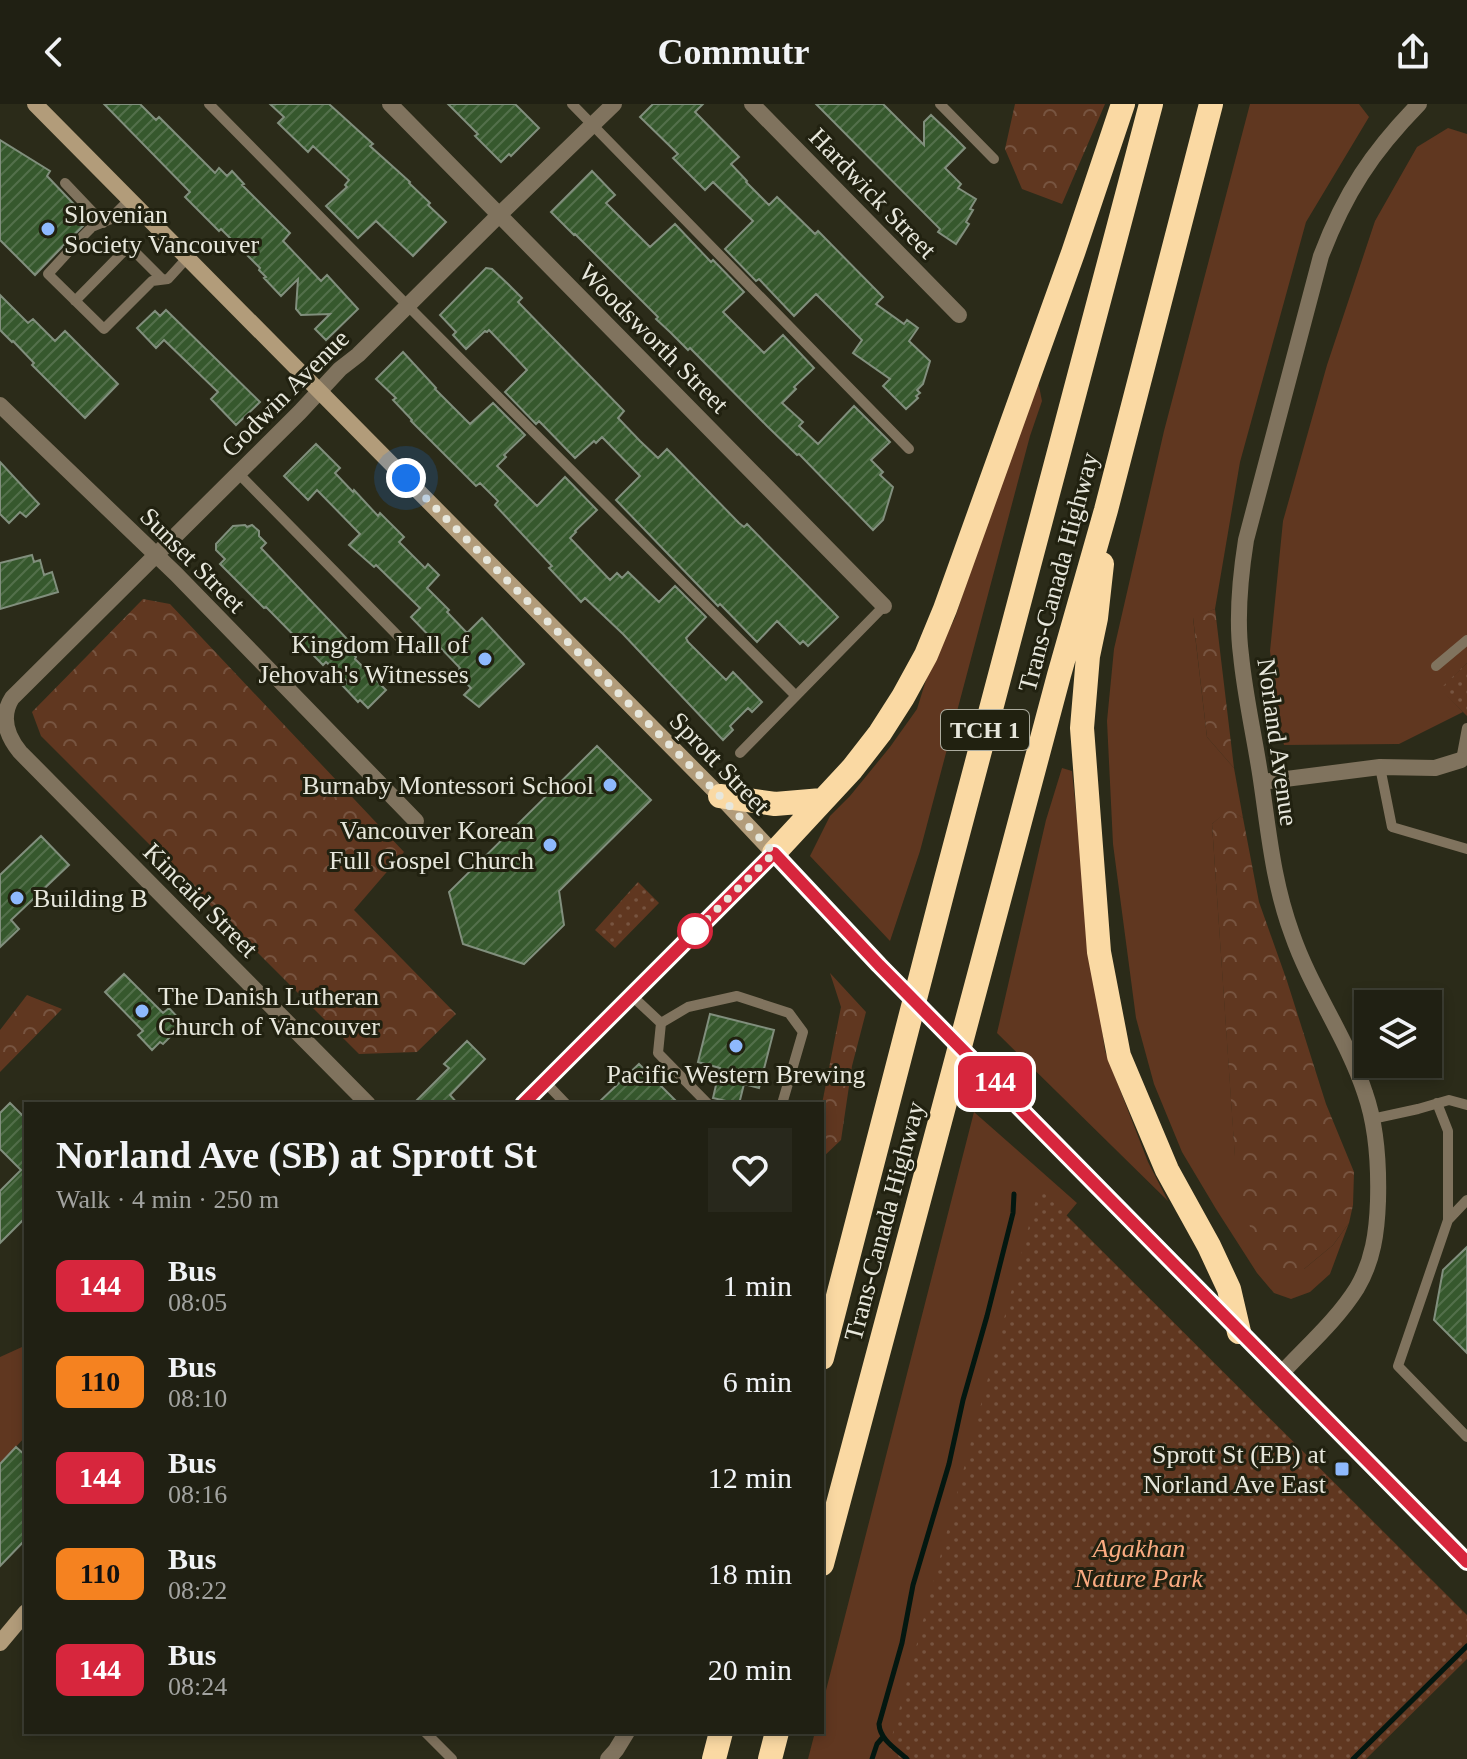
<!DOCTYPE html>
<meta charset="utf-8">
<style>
body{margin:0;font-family:"Times New Roman",serif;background:#28281c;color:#f1f3f6;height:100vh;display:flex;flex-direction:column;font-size:30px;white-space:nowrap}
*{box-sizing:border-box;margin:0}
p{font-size:26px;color:#a2a3a0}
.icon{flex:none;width:44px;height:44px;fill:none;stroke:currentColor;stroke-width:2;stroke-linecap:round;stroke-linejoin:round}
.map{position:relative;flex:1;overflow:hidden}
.panel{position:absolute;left:24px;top:998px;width:800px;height:632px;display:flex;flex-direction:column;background:#202013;border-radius:0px;box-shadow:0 4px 12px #0003,0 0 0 2px #3d3e33}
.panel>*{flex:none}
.badge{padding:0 16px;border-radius:12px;font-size:28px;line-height:52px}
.controls{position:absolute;left:1354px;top:886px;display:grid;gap:16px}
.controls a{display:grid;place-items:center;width:88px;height:88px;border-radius:0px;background:#202013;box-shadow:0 4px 12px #0003,0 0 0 2px #3d3e33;font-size:40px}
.you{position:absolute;width:40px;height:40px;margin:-20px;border:6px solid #fff;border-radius:50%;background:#1a73e8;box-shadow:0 0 0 12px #1a73e833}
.map>.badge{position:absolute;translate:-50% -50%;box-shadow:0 0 0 4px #fff}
.round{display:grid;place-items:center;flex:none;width:84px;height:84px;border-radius:0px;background:#28281c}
.headline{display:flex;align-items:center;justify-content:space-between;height:136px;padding:0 32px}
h1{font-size:38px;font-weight:600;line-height:60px}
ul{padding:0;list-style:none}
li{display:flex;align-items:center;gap:24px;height:96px;padding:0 32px}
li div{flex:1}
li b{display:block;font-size:30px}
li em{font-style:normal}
li .badge{min-width:88px;font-weight:700;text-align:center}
header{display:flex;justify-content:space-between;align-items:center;height:104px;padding:0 32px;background:#202013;font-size:36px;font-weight:600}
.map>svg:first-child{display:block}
</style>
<header><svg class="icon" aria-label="back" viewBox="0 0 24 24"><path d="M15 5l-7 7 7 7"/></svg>Commutr<svg class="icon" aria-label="share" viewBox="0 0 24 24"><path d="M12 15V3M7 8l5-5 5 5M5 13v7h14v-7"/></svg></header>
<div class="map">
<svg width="1467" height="1655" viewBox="0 0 1467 1655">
<defs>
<pattern id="forest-crowns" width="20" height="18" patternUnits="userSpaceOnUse" patternTransform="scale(2)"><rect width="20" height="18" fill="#603720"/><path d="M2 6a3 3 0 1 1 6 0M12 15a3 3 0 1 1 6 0" fill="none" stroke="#775440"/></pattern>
<pattern id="park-dots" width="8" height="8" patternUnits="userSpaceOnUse" patternTransform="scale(2)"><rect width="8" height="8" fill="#603720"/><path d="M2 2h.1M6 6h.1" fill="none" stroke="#775440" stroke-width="1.8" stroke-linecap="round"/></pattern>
<pattern id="building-hatch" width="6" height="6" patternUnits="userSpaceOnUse" patternTransform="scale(2)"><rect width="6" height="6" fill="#36582d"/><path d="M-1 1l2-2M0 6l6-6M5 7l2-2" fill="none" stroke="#53704b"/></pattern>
</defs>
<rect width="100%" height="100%" fill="#2b2b19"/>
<path fill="#603720" d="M1250 0H1359L1369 13 1306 118 1240 358 1215 505 1193 514 1207 633 1234 664 1243 714 1229 706 1212 720 1235 1052 1304 1165 1333 1141 1349 1119 1330 1170 1310 1188 1291 1195 1274 1189 1257 1169 1216 1105 1182 1048 1154 980 1136 914 1113 740 1107 617 1114 545 1164 327Z
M1448 24 1467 30V559L1441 585 1463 608 1399 640 1284 641 1279 619 1270 547 1283 417 1327 261 1375 117 1417 43Z
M1036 267 1042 297 1030 332 920 747 890 837 810 752 830 712 850 692 890 643 917 605 930 563 955 514Z
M1062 664 1072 667 1089 831 1105 947 1148 1058 1168 1097 997 929 1046 716Z
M974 1008 1077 1099 1036 1148 1123 1655H808L815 1628H822V1602Z
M26 1239V1332L0 1360V1253L22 1243Z"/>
<path fill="url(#forest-crowns)" d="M1015 0H1105L1062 100 1022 85 1005 45Z
M143 495 170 500 404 748 354 806 456 910 417 948 359 950 41 632 32 608Z
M1215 505 1234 664 1207 633 1193 513Z
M1229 705 1243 714 1259 798 1287 877 1326 1000 1354 1068 1353 1101 1349 1119 1333 1141 1304 1165 1286 1174 1271 1162 1250 1123 1235 1055 1212 720Z
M830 869 866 908 852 962 841 1036 822 1054V1000L841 903Z
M27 891 62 905 0 968V926Z"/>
<path fill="url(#park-dots)" d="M1467 559V612L1440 585Z
M638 778 659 799 615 844 595 826Z
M1039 1084 1467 1511V1555L1366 1655H886Z"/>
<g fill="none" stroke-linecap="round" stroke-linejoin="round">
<path stroke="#031710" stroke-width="5" d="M872 1655 877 1640 883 1633
M907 1655C896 1645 880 1636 879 1620L902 1539 913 1481 949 1360 963 1296 987 1212 1013 1109 1014 1090
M1353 1655 1467 1542"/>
</g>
<path fill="url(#building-hatch)" stroke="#818f7d" stroke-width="2" d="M104 0H140L156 16 159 13 215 69 219 64 227 72 232 67 244 80 242 81 290 129 283 137 321 177 327 171 358 205 326 236 315 225 330 210 301 211 296 205 298 175 281 192 264 174 266 173 259 166 260 164 221 125 219 127 185 93 190 88Z
M270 0H329L373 40 370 42 410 78 409 79 430 99 428 101 446 118 413 152 376 117 358 134 326 102 347 83 345 81 349 76 313 42 308 48 278 19 284 13Z
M448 0H515L539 24 511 52 509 50 501 58 475 32 478 30Z
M653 0H703L695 8 739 53 731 60 747 77 746 78 769 101 777 93 815 130 818 127 883 193 876 200 904 220 907 216 918 224 909 237 930 257 923 280 917 286 920 289 916 292 918 294 906 305 883 282 890 275 853 249 862 236 816 190 794 212 759 175 756 177 725 145 753 117 713 78 705 86 673 54 678 50 640 13Z
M816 0H883L924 41V18L931 11 952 31 965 44 945 64 961 80 958 84 976 95 970 105 973 106 966 118 969 120 956 140 938 128 940 125Z
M0 36 50 67 47 72 89 116 75 130 76 138 81 141 78 144 72 138 65 140 35 171 0 136Z
M592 67 615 91 606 99 650 143 675 120 711 158 713 156 744 188 723 208 764 249 783 231 814 264 794 283 796 285 782 299 803 318 799 322 818 340 854 302 890 338 871 356 883 368 880 371 893 383 883 416 873 426 799 350 797 351 767 322 690 244 688 246 670 228 656 215 658 213 575 130 574 131 551 108Z
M486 164 492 165 508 180 522 194 518 198 624 307 618 314 640 337 658 354 667 345 739 419 744 423 747 420 838 513 808 542 803 537 800 540 777 517 757 538 720 500 718 502 616 396 640 372 602 333 596 339 594 337 575 354 539 317 536 320 505 288 527 266 511 249 489 226 487 228 485 227 466 245 453 231 456 228 440 211Z
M0 191 28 219 33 215 55 237 65 227 118 280 85 314 32 261 34 259 13 237 12 238 0 226Z
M166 206 260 298 236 321 211 295 218 288 164 236 156 244 137 224 155 207 160 212Z
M403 248 436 284 435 285 470 320 493 299 525 331 504 351 506 353 497 362 537 402 565 373 597 406 575 427 576 428 570 434 610 476 617 469 622 474 628 468 659 498 675 482 706 513 686 534 688 538 726 576 733 568 762 598 752 608 748 604 730 622 733 626 723 636 623 530 585 494 581 498 549 464 552 462 495 401 498 397 480 379 476 382 411 317 412 316 393 296 396 294 376 275Z
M316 340 340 364 335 369 353 388 354 386 378 412 380 409 404 433 399 438 425 464 428 460 439 471 427 484 449 506 447 508 467 529 482 514 524 560 479 603 464 591 471 584 456 569 460 564 411 513 420 504 376 461 374 463 349 441 360 430 317 386 308 396 284 372Z
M0 358 39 400 26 413 20 408 9 419 0 410Z
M245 421 247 423 252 421 259 427V432L266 439 261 444 348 536 345 538 351 544 349 546 356 553 355 555 386 586 368 604 360 596 358 598 343 582 348 578 326 558 323 561 266 503 264 504 220 460 225 455 216 446V440L233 422Z
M32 451 34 458 40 456 44 471 52 468 58 488 0 505V459Z
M597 642 651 696 559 787 564 821 524 860 463 840 449 788Z
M41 732 69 761 11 816 19 825 0 843V771Z
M124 870 163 909 169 904 182 918 174 925 176 927 163 940 160 938 152 946 138 931 143 927 105 888Z
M710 910 774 926 759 984 744 980 739 1000 713 994 720 964 698 958Z
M467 937 485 955 450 991 458 1000H413L449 964 444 960Z
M639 960 679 1000H597Z
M10 999 26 1015V1113L0 1139V1087L21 1066 0 1045V1009Z
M1467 1143V1249L1434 1216 1443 1166Z
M16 1343 26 1352V1435L0 1462V1360Z"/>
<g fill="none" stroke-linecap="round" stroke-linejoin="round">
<path stroke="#80735e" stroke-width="10" d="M209 0 408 202 796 592
M572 0 909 345
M940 0 994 55
M65 79 103 119
M82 133 92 123 109 116 130 95
M70 146 48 170 104 225 152 177 168 175 188 153
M75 197 129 142 162 175
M238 369 399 533
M1436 562 1467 536
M740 649 884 502
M1461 656 1467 624
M1380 663 1392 723 1467 745
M631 891 661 919
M661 919 688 903 737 892 789 909 803 928 782 1000
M661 919 658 949 708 1000
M545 978 566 1000
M1437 999 1448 1027V1116L1398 1262 1467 1333
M1372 1015 1418 1005 1449 996 1467 1001
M1448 1116 1467 1096
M425 1628 452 1655"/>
<path stroke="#80735e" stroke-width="16" d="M390 0 884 502
M752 0 959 211
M0 301 176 470 416 717
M1262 678 1380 663 1435 664 1461 656
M368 1000 20 648C7 632 0 613 12 594L300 308 340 265 358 251 499 111 614 0
M608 1655 616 1646 627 1628"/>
<path stroke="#80735e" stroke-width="16" d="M1281 1270C1306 1243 1337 1216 1357 1184 1373 1157 1377 1128 1378 1097 1379 1061 1377 1023 1365 989 1347 934 1311 885 1292 830 1273 778 1269 730 1261 676 1255 635 1245 593 1241 551 1236 513 1240 474 1246 436L1321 152C1345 89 1372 48 1419 0"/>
<path stroke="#b29c7a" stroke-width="16" d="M35 0 720 692 879 861
M997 980 1467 1458
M523 1000 774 749
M0 1539 26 1508"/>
<path stroke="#fad9a3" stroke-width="24" d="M1102 460 1096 514 1088 552 1082 624 1099 848 1119 952 1167 1066 1209 1142 1229 1185 1239 1228
M720 692 775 700 822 696
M774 749 852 665 880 629 903 593 926 551 945 505 1073 149 1123 0
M822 1254 945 779 1151 0
M822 1460 1059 571 1106 406 1211 0
M714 1655 721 1628
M770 1655 777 1628"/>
<path stroke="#b29c7a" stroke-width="16" d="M879 861 997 980"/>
</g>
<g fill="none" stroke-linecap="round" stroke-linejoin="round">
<defs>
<path id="line" d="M523 1000 774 749 879 861 1467 1458"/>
</defs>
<use href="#line" stroke="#fff" stroke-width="18"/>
<use href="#line" stroke="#d7263d" stroke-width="12"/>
<path stroke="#e7e7dc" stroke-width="8" stroke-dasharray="0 14.4" d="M406 374 720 692 774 749 689 833 695 827"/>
</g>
<g fill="#8eb9fd" stroke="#212110" stroke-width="3">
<circle cx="48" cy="125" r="8"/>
<circle cx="485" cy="555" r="8"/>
<circle cx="610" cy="681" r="8"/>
<circle cx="550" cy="741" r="8"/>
<circle cx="17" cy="794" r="8"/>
<circle cx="142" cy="907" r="8"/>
<circle cx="736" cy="942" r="8"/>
<rect x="1334" y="1357" width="16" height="16" rx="4"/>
</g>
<circle fill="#fff" stroke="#d7263d" stroke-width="4" cx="695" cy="827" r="16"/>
<g text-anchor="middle" stroke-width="6" stroke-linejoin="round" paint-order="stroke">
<rect fill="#212110" stroke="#acac9f" stroke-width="2" x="941" y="606" width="88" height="40" rx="6"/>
<g font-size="24" font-weight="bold" fill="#e7e7dc">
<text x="985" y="634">TCH 1</text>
</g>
<g font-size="26" fill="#e7e7dc" stroke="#212110">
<text transform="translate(873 89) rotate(46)" y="9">Hardwick Street</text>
<text transform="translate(654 234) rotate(45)" y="9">Woodsworth Street</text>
<text transform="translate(285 289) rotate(-45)" y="9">Godwin Avenue</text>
<text transform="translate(193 456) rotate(45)" y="9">Sunset Street</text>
<text transform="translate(1058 468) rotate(-75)" y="9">Trans-Canada Highway</text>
<text transform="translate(1278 638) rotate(82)" y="9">Norland Avenue</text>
<text transform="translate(720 659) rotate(46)" y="9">Sprott Street</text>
<text transform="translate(201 796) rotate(45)" y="9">Kincaid Street</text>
<text transform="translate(884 1117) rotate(-75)" y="9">Trans-Canada Highway</text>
</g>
<g font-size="26" fill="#e7e7dc" stroke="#212110" text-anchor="end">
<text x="64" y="119" text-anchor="start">Slovenian<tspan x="64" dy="30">Society Vancouver</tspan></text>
<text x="469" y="549">Kingdom Hall of<tspan x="469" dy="30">Jehovah's Witnesses</tspan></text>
<text x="594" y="690">Burnaby Montessori School</text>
<text x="534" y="735">Vancouver Korean<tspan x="534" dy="30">Full Gospel Church</tspan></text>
<text x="33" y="803" text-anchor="start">Building B</text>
<text x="158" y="901" text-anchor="start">The Danish Lutheran<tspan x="158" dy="30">Church of Vancouver</tspan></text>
<text x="736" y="979" text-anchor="middle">Pacific Western Brewing</text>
<text x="1326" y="1359">Sprott St (EB) at<tspan x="1326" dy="30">Norland Ave East</tspan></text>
</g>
<g font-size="26" font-style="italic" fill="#faab81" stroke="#212110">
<text x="1139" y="1453">Agakhan<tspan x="1139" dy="30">Nature Park</tspan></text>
</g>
</g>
</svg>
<div class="controls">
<a><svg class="icon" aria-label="layers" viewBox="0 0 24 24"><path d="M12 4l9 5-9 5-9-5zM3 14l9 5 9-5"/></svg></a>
</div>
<div class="you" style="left:406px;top:374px"></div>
<b class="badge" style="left:995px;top:978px;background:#d7263d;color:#fff">144</b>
<section class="panel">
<div class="headline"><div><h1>Norland Ave (SB) at Sprott St</h1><p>Walk · 4 min · 250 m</p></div><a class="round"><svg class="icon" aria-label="heart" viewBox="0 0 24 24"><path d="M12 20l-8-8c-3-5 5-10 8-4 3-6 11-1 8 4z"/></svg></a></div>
<ul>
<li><span class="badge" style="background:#d7263d;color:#fff">144</span><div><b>Bus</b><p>08:05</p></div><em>1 min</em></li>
<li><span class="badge" style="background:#f58220;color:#111">110</span><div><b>Bus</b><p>08:10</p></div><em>6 min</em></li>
<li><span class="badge" style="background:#d7263d;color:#fff">144</span><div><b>Bus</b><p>08:16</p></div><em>12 min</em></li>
<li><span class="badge" style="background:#f58220;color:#111">110</span><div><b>Bus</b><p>08:22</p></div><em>18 min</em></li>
<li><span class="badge" style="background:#d7263d;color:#fff">144</span><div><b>Bus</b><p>08:24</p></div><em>20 min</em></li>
</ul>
</section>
</div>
